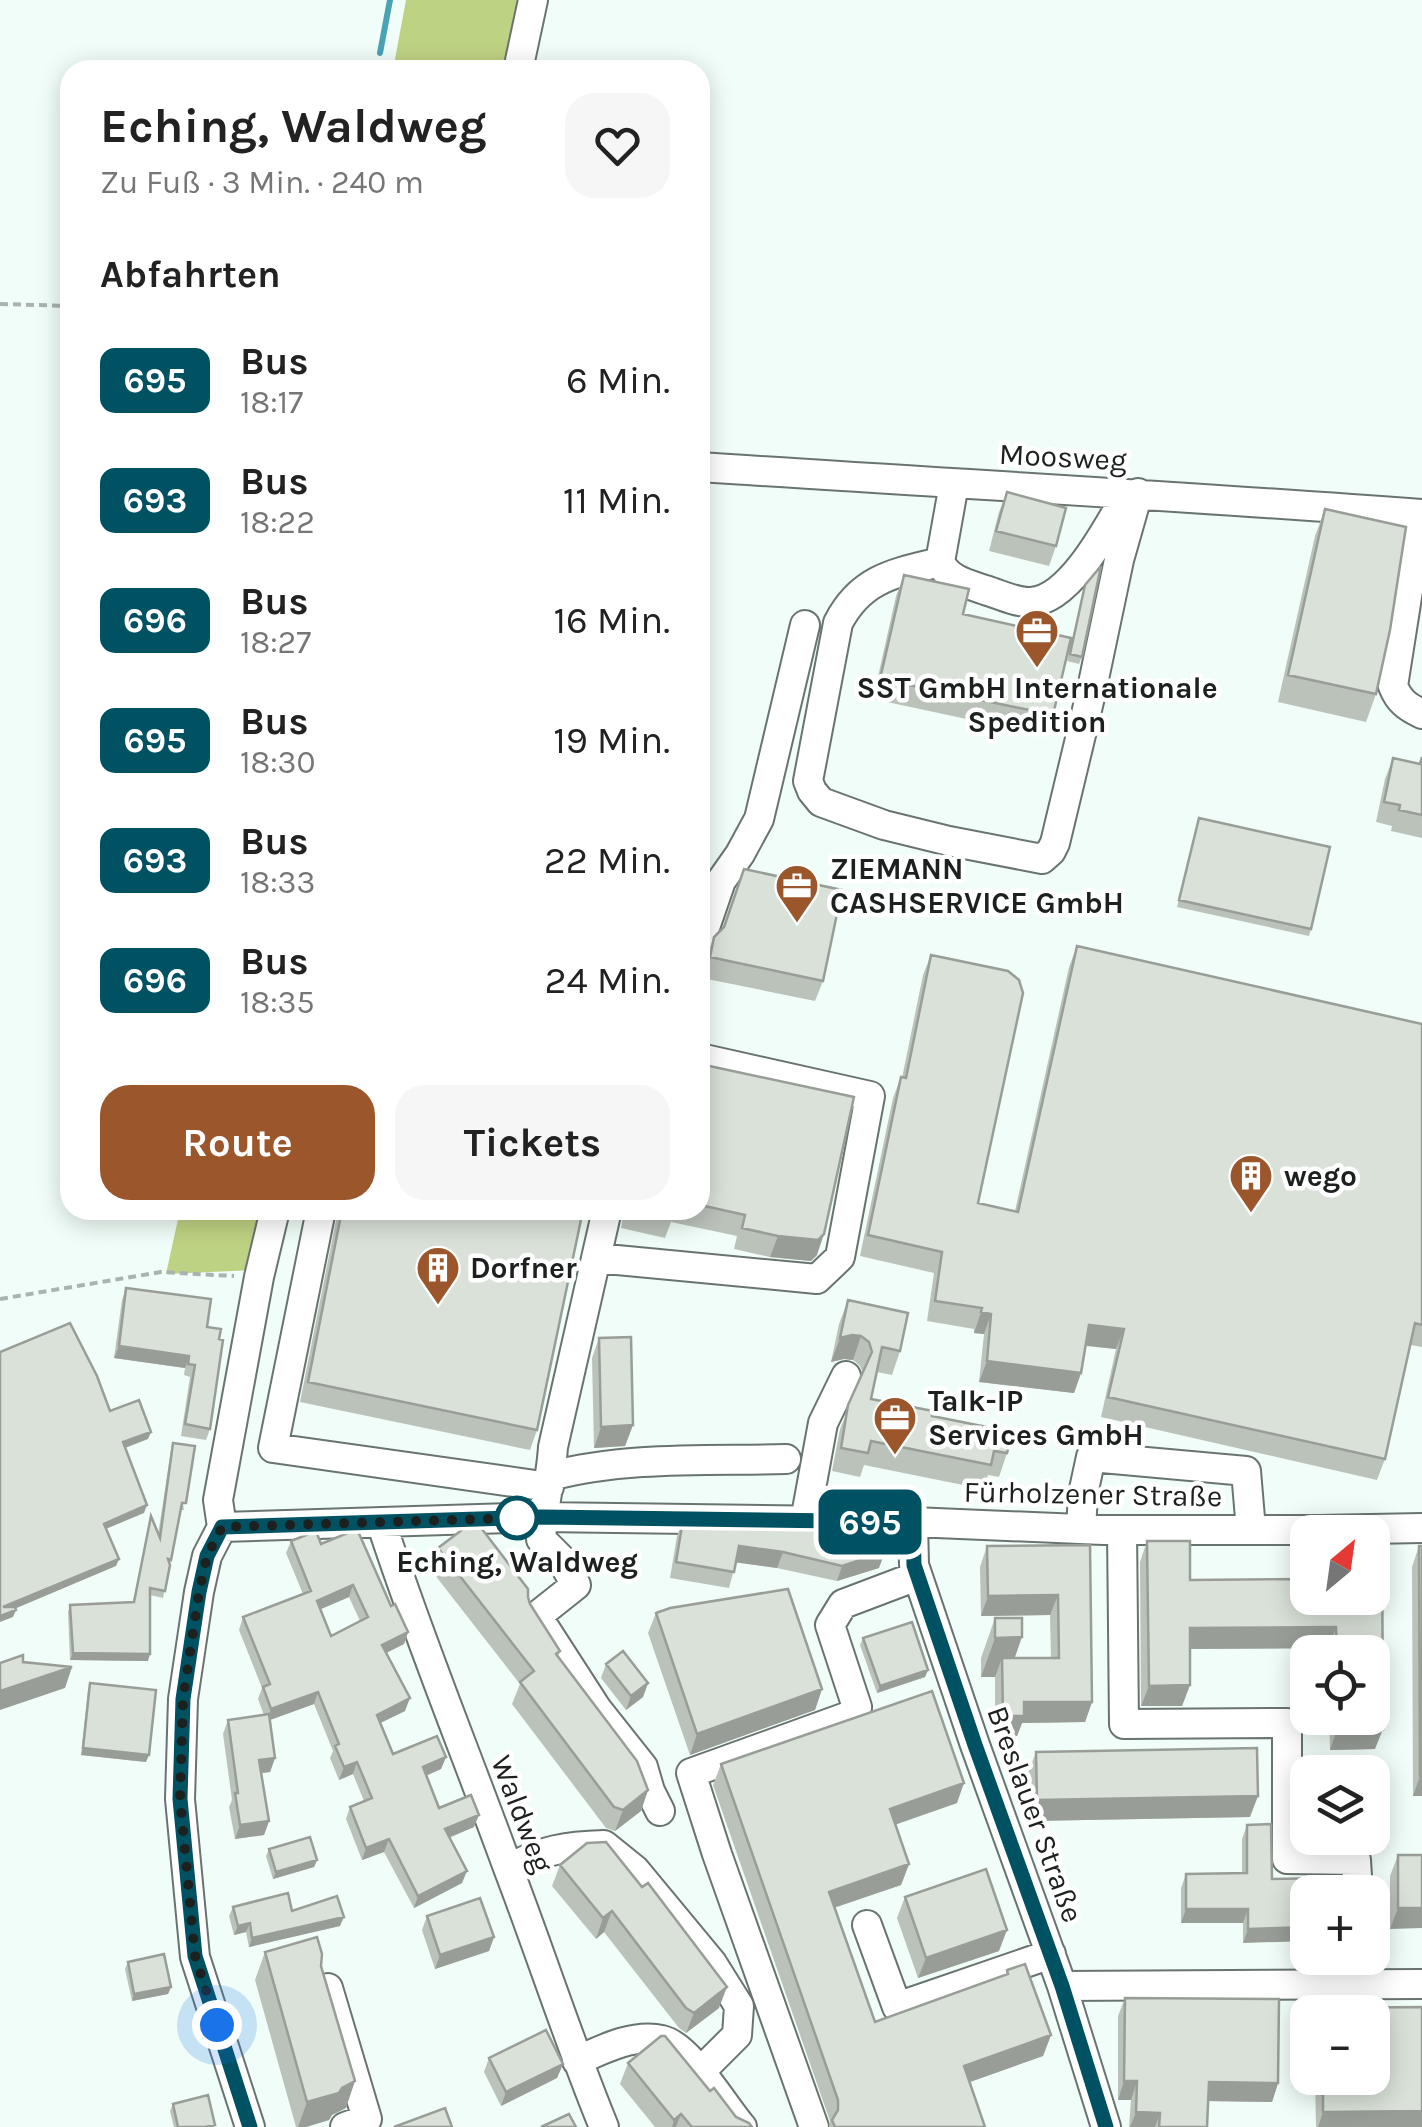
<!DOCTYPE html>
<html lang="de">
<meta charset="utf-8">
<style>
body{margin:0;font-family:Karla,sans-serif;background:#f6f6f6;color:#222;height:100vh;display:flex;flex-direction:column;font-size:38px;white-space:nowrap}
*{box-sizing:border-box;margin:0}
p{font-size:32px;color:#767676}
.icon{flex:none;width:55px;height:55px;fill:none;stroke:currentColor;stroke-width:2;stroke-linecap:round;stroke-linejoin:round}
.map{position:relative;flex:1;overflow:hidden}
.details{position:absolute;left:60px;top:60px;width:650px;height:1160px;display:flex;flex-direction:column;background:#fff;border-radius:30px;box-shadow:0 5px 25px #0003}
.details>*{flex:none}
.badge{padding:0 20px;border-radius:15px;font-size:35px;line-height:65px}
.needle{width:65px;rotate:29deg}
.tools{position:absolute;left:1290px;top:1515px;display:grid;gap:20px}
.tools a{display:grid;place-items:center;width:100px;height:100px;border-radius:20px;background:#fff;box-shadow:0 5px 25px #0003;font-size:50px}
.you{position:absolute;width:50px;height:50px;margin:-25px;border:8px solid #fff;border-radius:50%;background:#1a73e8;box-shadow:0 0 0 15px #1a73e833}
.map>.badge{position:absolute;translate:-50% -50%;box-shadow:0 0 0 5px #fff}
h2{padding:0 40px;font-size:38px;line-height:90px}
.round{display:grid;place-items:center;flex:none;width:105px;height:105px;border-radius:30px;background:#f6f6f6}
.summary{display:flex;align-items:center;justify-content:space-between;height:170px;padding:0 40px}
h1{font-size:48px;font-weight:700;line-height:75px}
.primary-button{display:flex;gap:20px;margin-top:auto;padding:20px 40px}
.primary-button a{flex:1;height:115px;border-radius:30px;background:#9c562b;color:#fff;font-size:40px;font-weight:700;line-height:115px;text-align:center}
.primary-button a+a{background:#f6f6f6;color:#222}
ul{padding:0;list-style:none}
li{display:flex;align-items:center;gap:30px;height:120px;padding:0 40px}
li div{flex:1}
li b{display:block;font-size:38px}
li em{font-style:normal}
li .badge{min-width:110px;font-weight:700;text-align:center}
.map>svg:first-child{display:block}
</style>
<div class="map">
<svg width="1422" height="2127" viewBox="0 0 1422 2127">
<rect width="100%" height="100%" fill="#f1fdf8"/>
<path fill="#bed283" d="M406 0H536L519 70H393Z
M180 1210H269L255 1270 166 1274Z"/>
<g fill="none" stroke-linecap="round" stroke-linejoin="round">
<path stroke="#49a3b5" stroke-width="6" d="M380 53 390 0"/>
<defs>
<path id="minor" d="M518 70 533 0
M700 467C941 483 1181 496 1422 514
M954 484 940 562C948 580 968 584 985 590 999 594 1016 603 1031 602 1071 600 1109 525 1127 494
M1420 514 1393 686C1399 701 1407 707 1422 714
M940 562C895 573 861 578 838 623L808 781 812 791 821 802 884 825 949 841 1042 859 1051 851 1055 843 1091 693 1119 560 1138 493
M700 942 721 881 740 854 759 819 805 625
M321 1210 273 1448 549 1487
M607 1210 553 1447C551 1479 543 1508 541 1539L561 1559 576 1585 537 1616 597 1709 643 1767 650 1791 660 1811
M596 1258 817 1279 840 1257 870 1096 700 1058
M551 1476C626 1456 709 1461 786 1459
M805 1521 823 1423 846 1376
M381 1522C419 1639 466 1753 508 1868 541 1954 569 2042 604 2127
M913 1522 914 1565 975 1745 1062 1986 1106 2127
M222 1527 542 1517 913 1522 1103 1530H1319L1422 1528
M1081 1529 1083 1494 1091 1457 1246 1471 1251 1530
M1122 1530 1124 1724 1287 1723V1859L1356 1860 1358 1892
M509 1869C541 1850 567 1846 604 1845L635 1870 712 1963 739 2006 737 2035 700 2072
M867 1925 897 2007 1051 1954
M1062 1986 1422 1984
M328 1988 367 2119 345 2127
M577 2061C601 2050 634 2033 662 2040 689 2046 723 2105 742 2127
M250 2127 195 1957 180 1799 183 1699 199 1592 207 1556 222 1527 218 1500 259 1277 275 1210
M814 2127 717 1854 691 1773 849 1716 857 1707 830 1625 843 1604 917 1576"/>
</defs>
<use href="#minor" stroke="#69746f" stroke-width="32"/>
<path stroke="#aab3af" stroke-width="4" stroke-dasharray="8 5" stroke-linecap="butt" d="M0 304 70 306
M0 1299 161 1272 234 1276"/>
<use href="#minor" stroke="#fff" stroke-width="28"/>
</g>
<path fill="#bbc2ba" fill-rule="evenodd" d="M1007 492 1056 546 1049 566 989 551 999 512Z
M1325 509 1376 694 1366 722 1278 702 1315 536Z
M904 575 963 614 1053 715 1046 736 873 699 896 596Z
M1085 585 1082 657 1079 664 1067 661Z
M1422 757V838L1391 831 1392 826 1376 822 1385 779 1393 758 1419 764Z
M1199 818 1311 929 1309 936 1177 907Z
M714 937 823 981 815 1001 702 978 706 958Z
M1077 946 1422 1141V1347L1411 1345 1385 1459 1377 1480 1101 1417 1116 1349 1085 1346 1081 1373 1074 1393 979 1382 984 1334 974 1333V1329L927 1321 934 1273 860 1256 893 1098 901 1077 902 1078 923 975 931 955 978 1203 1015 1211 1069 967Z
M700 1064 817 1255 811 1261 770 1257 734 1249 737 1236 671 1222 665 1238 621 1228 624 1210H700Z
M338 1210H583L537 1430 530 1450 300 1402Z
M126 1288 207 1327 210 1429 206 1440 181 1436 190 1377 184 1375 185 1368 114 1358 122 1300Z
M848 1300 900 1351 892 1375 877 1372 871 1399 932 1416 1007 1453 999 1477 988 1475 983 1489 864 1465 860 1477 832 1471 840 1429 863 1373 860 1366 853 1360 844 1359 831 1362 839 1324Z
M599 1338 633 1425 625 1446 594 1448 592 1358Z
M173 1443 184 1510H181L163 1598 150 1595 148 1661 70 1660 68 1612 70 1605 133 1602 151 1516 158 1535 171 1450Z
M683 1520 740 1528 743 1521 879 1568 837 1581 777 1568 736 1562 729 1588 670 1578 677 1536Z
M291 1541 321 1544 391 1606 408 1632 404 1644 386 1653 405 1711 380 1723 393 1754 446 1757 441 1769 426 1776 439 1808 474 1827 449 1838 462 1883 414 1908 384 1852 362 1860 346 1819 350 1807 364 1801 353 1774 339 1780 330 1758 333 1751 314 1704 270 1720 275 1758 270 1772 261 1773 269 1821 264 1835 235 1839 229 1807 232 1800 223 1734 228 1720 264 1715 258 1699 262 1688 239 1630 243 1617 303 1594 286 1553ZM349 1597 360 1621 331 1636 320 1609Z
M1147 1541 1190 1580 1372 1598 1375 1749 1330 1750 1329 1718H1372V1652H1329V1648L1190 1649V1685L1182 1706H1141L1140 1562Z
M1090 1545 1092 1702 1085 1722 1022 1723 1017 1736H995V1677H981V1658L995 1618 1015 1658H1051L1050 1615 981 1616 980 1567 987 1546Z
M1419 1546 1422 1796H1413L1412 1567Z
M438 1548 528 1597 530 1604 560 1651 558 1657 648 1790 641 1811 615 1831 606 1828 512 1704 520 1684 431 1570Z
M656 1613 822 1689 815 1710 690 1755 648 1633Z
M863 1638 928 1670 925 1677 877 1693 860 1645Z
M606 1664 648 1683 643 1697 626 1710 601 1678Z
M90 1683 146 1762 81 1755 88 1690Z
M1036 1752 1250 1817 1030 1821 1028 1773Z
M721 1764 957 1803 895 1825 909 1864 901 1885 834 1908 875 2022 1005 1975 1007 1970 1051 2035 1043 2056 969 2082 985 2127H829L830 2121 713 1785Z
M1247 1825 1272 1879 1243 1943V1923H1181V1888L1186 1874 1242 1873V1839Z
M269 1849 317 1860 314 1867 273 1879 266 1856Z
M1398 1855H1422L1390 1929V1876Z
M560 1865 719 2008 686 2033 679 2028 604 1932 596 1939 552 1886Z
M905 1897 999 1951 918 1978 897 1918Z
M233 1907 292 1911 340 1926 249 1947 246 1932 234 1935 229 1916Z
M427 1916 494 1937 489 1951 435 1969 422 1930Z
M265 1952 346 2108 332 2115 329 2120 306 2127H296L255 1980Z
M128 1962 171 1987 168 1994 132 2001 125 1969Z
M1125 1998 1278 2083 1272 2102 1208 2101 1207 2127H1129L1131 2100H1118V2016Z
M1422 2007V2127H1316L1315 2078H1372V2012H1321L1322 2008Z
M489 2058 563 2064 557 2078 501 2106 484 2072Z
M628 2063 710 2091 736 2117 752 2127H655L620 2084Z
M173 2104 215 2125 214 2127H174L170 2111Z"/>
<path fill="#989e97" d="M824 1234 817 1255 811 1261 770 1257 778 1236Z
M981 1312 991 1314 984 1334 974 1333Z
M1089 1325 1124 1329 1116 1349 1081 1345Z
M852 1335 861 1336 853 1360 844 1359 831 1362 840 1338Z
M119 1346 189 1356 185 1368 114 1358Z
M987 1361 1081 1373 1074 1393 979 1382Z
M633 1425 625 1446 594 1448 601 1427Z
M151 1432 148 1439 120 1450 123 1442Z
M147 1505 144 1513 101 1531 104 1524Z
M739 1546 783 1552 777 1568 733 1562Z
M885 1552 879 1568 837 1581 842 1566Z
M119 1559 116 1566 0 1615 3 1607Z
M353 1585 349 1597 312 1613 317 1601Z
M1058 1595 1050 1615 981 1616 988 1596Z
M16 1610 13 1617 0 1622V1616Z
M1336 1627 1329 1648 1182 1649 1190 1628Z
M408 1632 404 1644 378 1657 382 1645Z
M1022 1637 1008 1677 1002 1658 995 1677H981L995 1638Z
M73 1653 150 1654 148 1661 70 1660Z
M72 1667 65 1688 0 1710V1691Z
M928 1670 925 1677 877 1693 880 1686Z
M648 1683 643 1697 626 1710 631 1696Z
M1190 1685 1182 1706H1141L1149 1686Z
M822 1689 815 1710 690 1755 697 1734Z
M318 1692 314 1704 267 1721 271 1709Z
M410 1698 405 1711 372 1727 377 1715Z
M1024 1702H1092L1085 1722 1022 1723 1017 1736H995L1003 1716Z
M1337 1729H1383L1375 1749 1330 1750Z
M83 1748 149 1755 146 1762 81 1755Z
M446 1757 441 1769 418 1779 423 1767Z
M275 1758 270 1772 254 1774 259 1760Z
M357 1762 353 1774 339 1780 344 1767Z
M1420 1776H1422V1796H1413Z
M964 1783 957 1803 882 1829 890 1809Z
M648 1790 641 1811 615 1831 623 1810Z
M1258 1796 1250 1817 1030 1821 1037 1800Z
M479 1815 474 1827 440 1841 445 1829Z
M269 1821 264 1835 235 1839 240 1825Z
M389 1839 384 1852 362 1860 366 1848Z
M317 1860 314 1867 273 1879 276 1872Z
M909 1864 901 1885 821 1912 829 1892Z
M467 1871 462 1883 414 1908 418 1896Z
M1398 1908H1422V1928L1390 1929Z
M1186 1909H1248L1243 1923H1181Z
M612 1911 604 1932 596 1939 603 1918Z
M344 1917 340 1926 249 1947 252 1938Z
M250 1923 246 1932 234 1935 238 1926Z
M1308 1927V1941L1243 1943 1248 1929Z
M1007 1930 999 1951 918 1978 926 1958Z
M494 1937 489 1951 435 1969 440 1955Z
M171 1987 168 1994 132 2001 134 1994Z
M727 1987 719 2008 686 2033 694 2013Z
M1051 2035 1043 2056 956 2087 964 2066Z
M563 2064 557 2078 501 2106 506 2092Z
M355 2081 346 2108 332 2115 329 2120 306 2127H298L307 2102Z
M1124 2081H1137L1131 2100H1118Z
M1209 2082 1278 2083 1272 2102 1203 2101Z
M1422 2111V2127H1318L1323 2112Z
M1136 2112 1160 2113 1155 2127H1130Z
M681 2114 676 2127H672L674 2120Z"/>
<path fill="#d9e1d8" stroke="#989e97" stroke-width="2.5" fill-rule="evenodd" d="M1007 492 1066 508 1056 546 996 531Z
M1325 509 1406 527 1390 630 1376 694 1288 675Z
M1101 566 1082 657 1070 654 1085 585Z
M904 575 969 589 963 614 1071 638 1053 715 880 679Z
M1422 757V815L1399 810 1400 805 1384 802 1393 758 1420 764Z
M1199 818 1330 847 1311 929 1179 900Z
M744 869 842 890 823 981 710 957 714 937 724 927Z
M1077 946 1422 1024V1325L1415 1323 1385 1459 1108 1397 1124 1329 1089 1325 1081 1373 987 1361 991 1314 981 1312 982 1308 935 1301 942 1252 868 1235 901 1077 906 1078 931 955 1008 971 1019 980 1023 993 978 1203 1018 1212Z
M700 1064 854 1097 824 1234 818 1240 778 1236 742 1228 745 1215 700 1205Z
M342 1210H583L537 1430 308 1382Z
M641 1210H674L672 1217Z
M126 1288 211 1299 207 1327 221 1329 219 1339 223 1340 210 1429 185 1424 195 1365 188 1364 189 1356 119 1346Z
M848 1300 908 1313 900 1351 882 1347 871 1399 933 1411 932 1416 1012 1432 1007 1453 994 1451 991 1465 871 1441 868 1453 841 1448 848 1405 872 1352 869 1342 861 1336 852 1335 840 1338Z
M70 1323 97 1376 110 1411 139 1400 151 1432 123 1442 147 1505 104 1524 119 1559 3 1607H15L16 1610 0 1616V1352Z
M631 1337 633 1425 601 1427 599 1338Z
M173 1443 195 1446 186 1503H182L171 1560 168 1559 170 1565 165 1591 150 1588V1654L73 1653 70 1605 134 1602 151 1516 160 1538Z
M475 1520 528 1589V1597L530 1604 560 1651 556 1654 637 1761 648 1790 623 1810 614 1807 520 1682 534 1671 438 1548Z
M683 1520 742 1529 743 1521 786 1527 788 1522H800L877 1533 885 1552 842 1566 783 1552 739 1546 734 1572 676 1562Z
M357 1529 391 1606 395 1604 408 1632 382 1645 410 1698 377 1715 393 1754 437 1736 446 1757 423 1767 439 1808 471 1795 479 1815 445 1829 467 1871 418 1896 389 1839 366 1848 350 1807 372 1798 357 1762 344 1767 335 1746 339 1744 318 1692 271 1709 263 1687 270 1684 243 1617 311 1591 291 1541 316 1531 321 1544ZM353 1585 368 1617 331 1636 317 1601Z
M1372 1536H1382L1383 1729H1337V1718H1372V1652H1337L1336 1627 1190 1628V1685L1149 1686 1147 1541H1190V1580L1308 1579V1598H1372Z
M1090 1545 1092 1702H1024V1716H1003L1002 1658H1059L1058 1595 988 1596 987 1546Z
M1419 1546H1422V1776H1420Z
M788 1589 822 1689 697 1734 656 1613 670 1608Z
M995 1618H1022V1637L995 1638Z
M912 1622 928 1670 880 1686 863 1638Z
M623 1651 648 1683 631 1696 606 1664Z
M23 1655V1662L72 1667 0 1691V1663Z
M90 1683 156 1690 149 1755 83 1748Z
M932 1691 964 1783 890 1809 909 1864 829 1892 875 2022 1008 1974 1007 1970 1025 1964 1051 2035 964 2066 985 2127H835L832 2120 838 2110V2100L721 1764Z
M269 1714 275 1758 259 1760 269 1821 240 1825 235 1793H238L228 1720Z
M1257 1748 1258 1796 1037 1800 1036 1752Z
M1271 1824 1272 1879 1327 1878V1892H1308V1927L1248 1929V1909H1186V1874L1247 1873V1825Z
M310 1837 317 1860 276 1872 269 1849Z
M606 1842 642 1887 648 1883 727 1987 694 2013 686 2008 612 1911 603 1918 560 1865 587 1843Z
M1398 1855H1422V1908H1398Z
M986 1869 1007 1930 926 1958 905 1897Z
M288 1893 292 1911 337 1896 344 1917 252 1938 250 1923 238 1926 233 1907Z
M480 1898 494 1937 440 1955 427 1916Z
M317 1937 322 1954 321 1966 355 2081 342 2088 339 2093 307 2102 265 1952Z
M164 1954 171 1987 134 1994 128 1962Z
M1125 1998 1279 1999 1278 2083 1209 2082 1207 2127H1159L1160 2113 1136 2112 1137 2081H1124Z
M1422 2007V2111L1323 2112V2078H1372V2012H1322V2008Z
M546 2030 563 2064 506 2092 489 2058Z
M661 2036H665L710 2091 714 2088 736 2117 749 2123 752 2127H692L681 2114 674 2120 628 2063Z
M208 2095 215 2125 205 2127H178L173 2104Z
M445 2108 452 2127H394Z
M569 2114 576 2127H541Z"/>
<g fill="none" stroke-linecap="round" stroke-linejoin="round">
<defs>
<path id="line" d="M250 2127 195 1956 180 1799 183 1699 199 1592 207 1556 222 1527 542 1517 913 1522 914 1565 975 1745 1062 1986 1106 2127"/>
</defs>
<use href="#line" stroke="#fff" stroke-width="22"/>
<use href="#line" stroke="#005262" stroke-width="15"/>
<path stroke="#1c201e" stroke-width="10" stroke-dasharray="0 18" d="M217 2025 195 1956 180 1799 183 1699 199 1592 207 1556 222 1527 517 1518"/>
</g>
<defs>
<symbol id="office-pin" viewBox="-11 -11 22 30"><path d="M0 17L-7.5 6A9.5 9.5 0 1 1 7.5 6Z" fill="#9c562b" stroke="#fff"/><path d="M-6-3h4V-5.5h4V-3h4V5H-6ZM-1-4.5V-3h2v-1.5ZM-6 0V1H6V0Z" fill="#fff"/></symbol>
<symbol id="building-pin" viewBox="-11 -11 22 30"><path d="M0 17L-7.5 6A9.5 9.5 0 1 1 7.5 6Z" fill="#9c562b" stroke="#fff"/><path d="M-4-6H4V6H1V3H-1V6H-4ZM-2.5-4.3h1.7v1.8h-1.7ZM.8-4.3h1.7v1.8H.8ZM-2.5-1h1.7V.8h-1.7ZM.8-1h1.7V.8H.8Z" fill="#fff"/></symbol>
</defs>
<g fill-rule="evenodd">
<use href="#office-pin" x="1012" y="606" width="50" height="68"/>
<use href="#office-pin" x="772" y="861" width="50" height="68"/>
<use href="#building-pin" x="1226" y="1151" width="50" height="68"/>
<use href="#building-pin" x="413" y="1243" width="50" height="68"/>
<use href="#office-pin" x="870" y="1393" width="50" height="68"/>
</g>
<circle fill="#fff" stroke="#005262" stroke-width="5" cx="517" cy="1518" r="20"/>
<g text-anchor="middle" stroke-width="9" stroke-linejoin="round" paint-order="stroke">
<g font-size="30" fill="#1c201e" stroke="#fff">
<text transform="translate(1063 457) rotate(3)" y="10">Moosweg</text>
<text transform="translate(1093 1494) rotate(1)" y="10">Fürholzener Straße</text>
<text transform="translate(522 1814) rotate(69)" y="10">Waldweg</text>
<text transform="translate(1035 1814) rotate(70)" y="10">Breslauer Straße</text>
</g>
<g font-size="30" font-weight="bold" fill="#1c201e" stroke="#fff" text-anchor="start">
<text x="1037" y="698" text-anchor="middle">SST GmbH Internationale<tspan x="1037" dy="34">Spedition</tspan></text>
<text x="830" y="879">ZIEMANN<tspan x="830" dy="34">CASHSERVICE GmbH</tspan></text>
<text x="1284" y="1186">wego</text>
<text x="470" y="1278">Dorfner</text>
<text x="928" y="1411">Talk-IP<tspan x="928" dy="34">Services GmbH</tspan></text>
</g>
<g font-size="30" font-weight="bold" fill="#1c201e" stroke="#fff">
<text x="517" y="1572">Eching, Waldweg</text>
</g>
</g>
</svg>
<div class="tools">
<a><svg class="needle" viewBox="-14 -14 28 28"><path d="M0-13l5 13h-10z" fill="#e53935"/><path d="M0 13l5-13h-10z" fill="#767676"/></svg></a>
<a><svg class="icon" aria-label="locate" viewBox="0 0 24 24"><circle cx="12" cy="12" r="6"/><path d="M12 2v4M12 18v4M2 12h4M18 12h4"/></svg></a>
<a><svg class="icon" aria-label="layers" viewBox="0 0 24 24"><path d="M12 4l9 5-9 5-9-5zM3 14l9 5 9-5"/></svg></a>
<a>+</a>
<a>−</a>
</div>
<div class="you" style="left:217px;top:2025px"></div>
<b class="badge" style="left:870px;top:1522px;background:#005262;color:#fff">695</b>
<section class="details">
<div class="summary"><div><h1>Eching, Waldweg</h1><p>Zu Fuß · 3 Min. · 240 m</p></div><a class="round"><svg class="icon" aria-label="heart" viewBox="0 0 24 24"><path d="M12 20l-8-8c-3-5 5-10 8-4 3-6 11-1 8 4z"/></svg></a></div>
<h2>Abfahrten</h2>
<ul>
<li><span class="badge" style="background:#005262;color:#fff">695</span><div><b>Bus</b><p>18:17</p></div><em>6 Min.</em></li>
<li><span class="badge" style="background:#005262;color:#fff">693</span><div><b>Bus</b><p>18:22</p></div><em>11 Min.</em></li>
<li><span class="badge" style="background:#005262;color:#fff">696</span><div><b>Bus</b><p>18:27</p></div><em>16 Min.</em></li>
<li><span class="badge" style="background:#005262;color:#fff">695</span><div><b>Bus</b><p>18:30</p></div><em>19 Min.</em></li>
<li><span class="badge" style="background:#005262;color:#fff">693</span><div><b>Bus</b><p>18:33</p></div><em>22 Min.</em></li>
<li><span class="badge" style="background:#005262;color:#fff">696</span><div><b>Bus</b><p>18:35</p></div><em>24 Min.</em></li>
</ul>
<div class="primary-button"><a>Route</a><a>Tickets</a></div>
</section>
</div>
